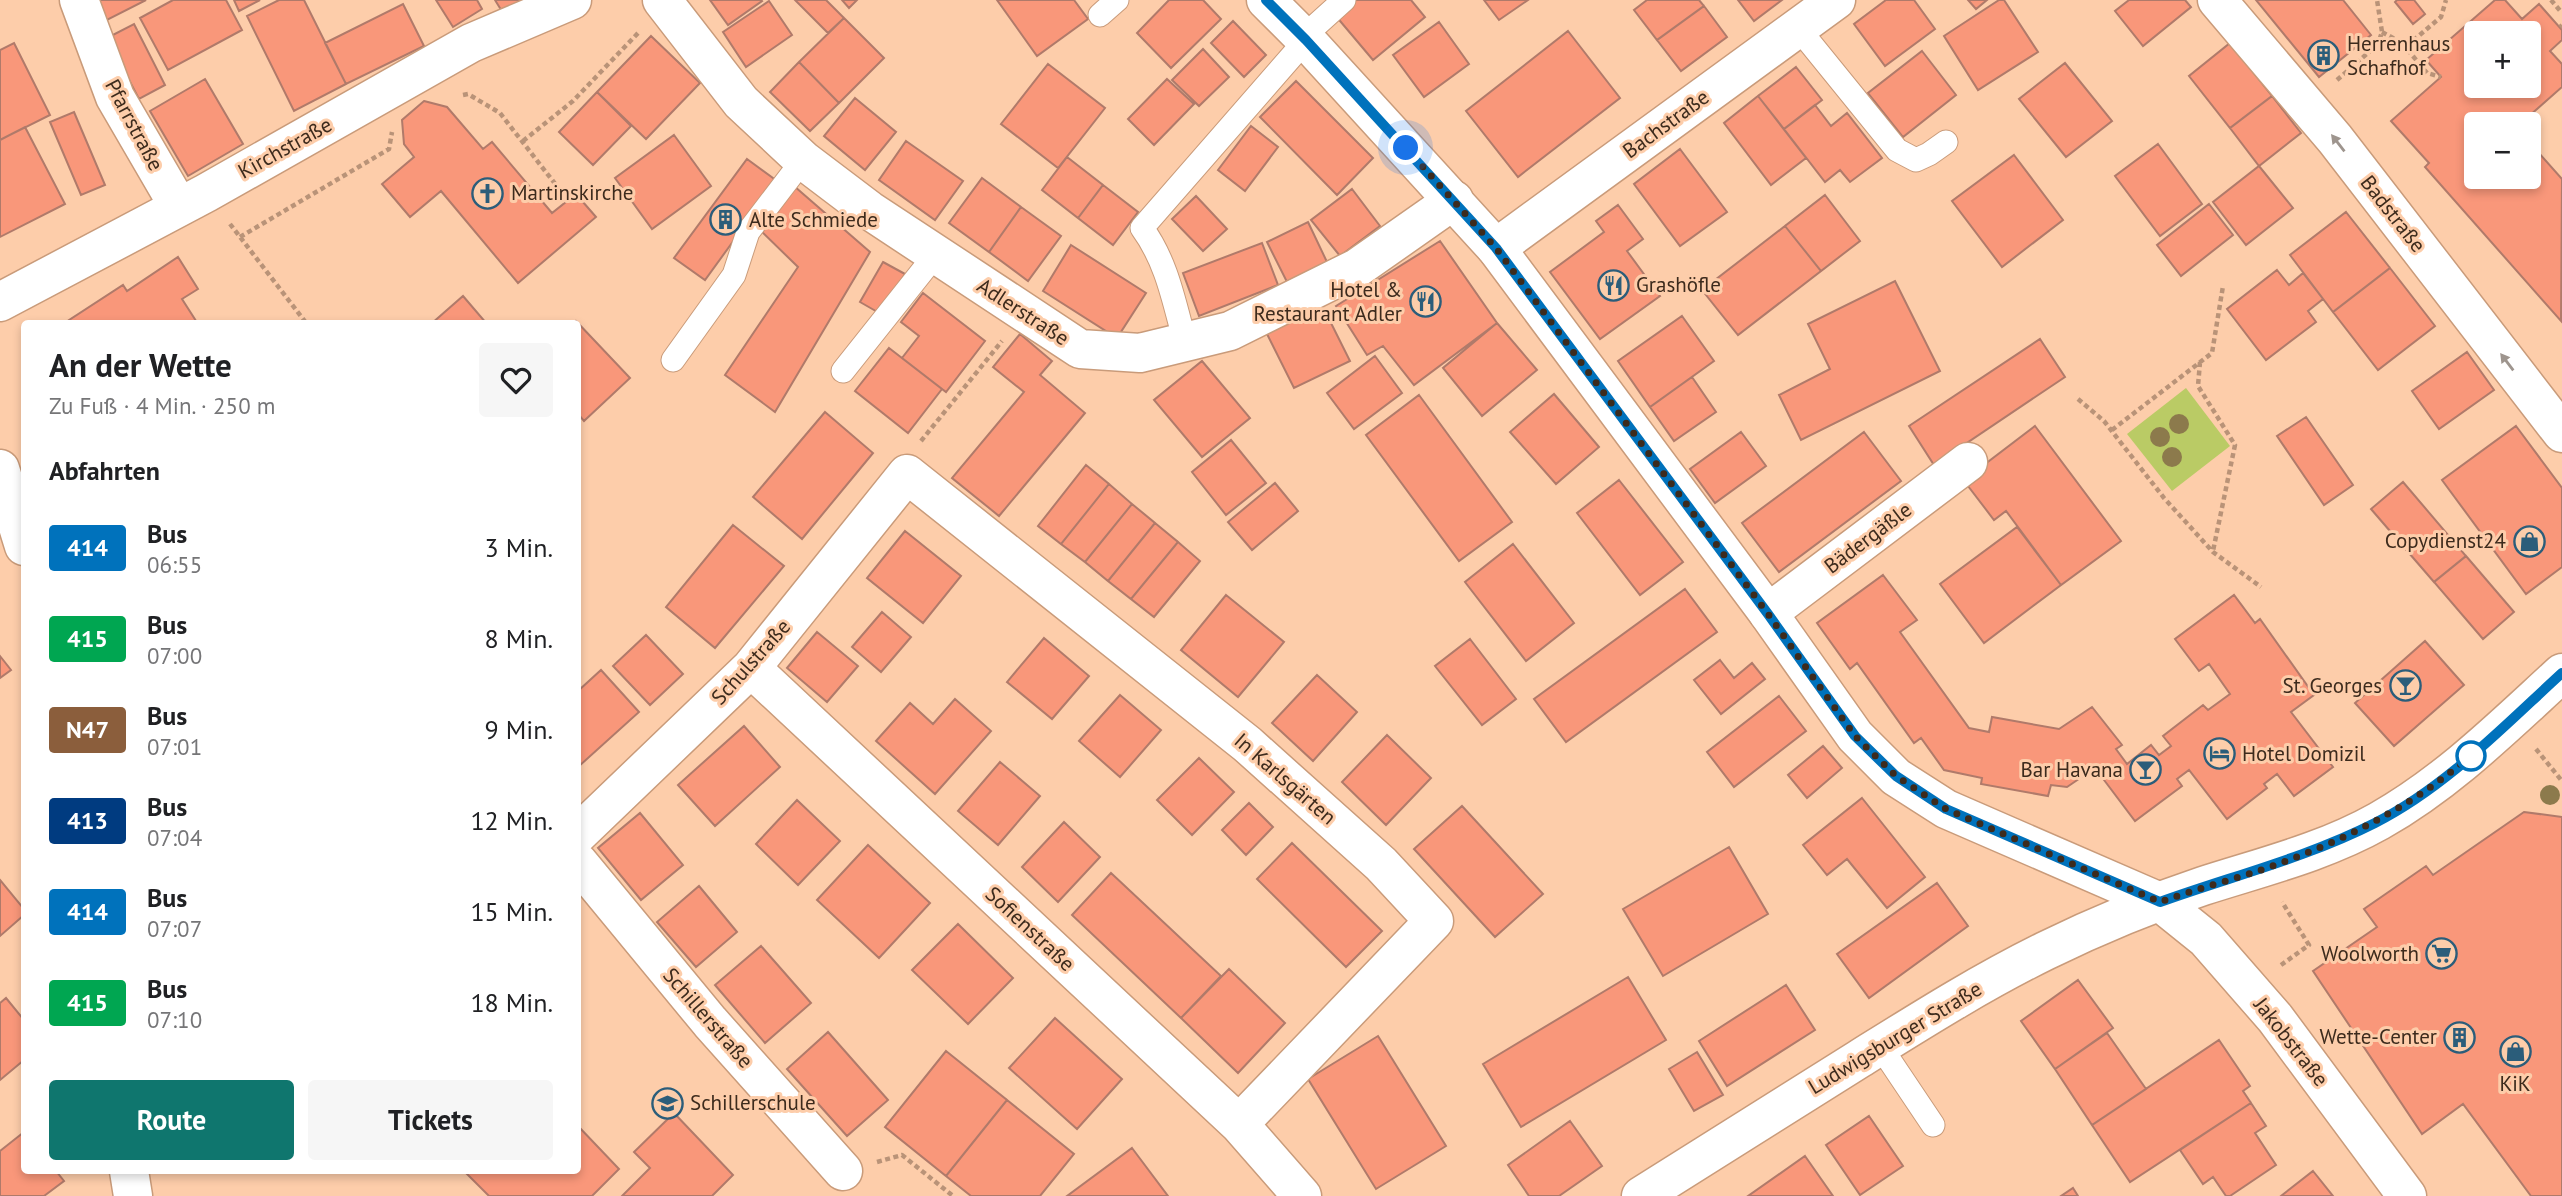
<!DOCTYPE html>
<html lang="de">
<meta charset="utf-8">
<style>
body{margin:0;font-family:"PT Sans",sans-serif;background:#f6f6f6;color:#202124;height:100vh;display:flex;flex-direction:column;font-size:26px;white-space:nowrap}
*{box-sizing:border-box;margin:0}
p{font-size:23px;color:#757577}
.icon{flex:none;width:38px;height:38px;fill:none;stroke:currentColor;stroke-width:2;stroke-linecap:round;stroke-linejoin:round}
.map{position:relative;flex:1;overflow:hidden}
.panel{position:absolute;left:21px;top:320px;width:560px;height:854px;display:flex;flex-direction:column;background:#fff;border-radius:7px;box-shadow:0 4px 10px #0003}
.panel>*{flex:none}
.badge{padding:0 14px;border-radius:5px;font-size:24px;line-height:46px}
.tools{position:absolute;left:2464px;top:21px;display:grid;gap:14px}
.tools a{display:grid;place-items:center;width:77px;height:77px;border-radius:7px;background:#fff;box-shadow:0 4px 10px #0003;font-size:35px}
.you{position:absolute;width:35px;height:35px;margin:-18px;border:5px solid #fff;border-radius:50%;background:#1a73e8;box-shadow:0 0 0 10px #1a73e833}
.map>.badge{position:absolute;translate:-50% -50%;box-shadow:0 0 0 4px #fff}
h2{padding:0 28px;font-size:26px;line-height:63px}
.round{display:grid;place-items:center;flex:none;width:74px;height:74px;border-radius:7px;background:#f6f6f6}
.head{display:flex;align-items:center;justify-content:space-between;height:119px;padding:0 28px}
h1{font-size:33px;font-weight:700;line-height:52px}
.cta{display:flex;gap:14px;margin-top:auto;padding:14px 28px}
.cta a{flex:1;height:80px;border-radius:7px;background:#0f766e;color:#fff;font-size:28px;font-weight:700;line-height:80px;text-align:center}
.cta a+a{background:#f6f6f6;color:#202124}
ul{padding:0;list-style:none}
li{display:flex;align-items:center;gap:21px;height:91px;padding:0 28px}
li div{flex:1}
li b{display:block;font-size:26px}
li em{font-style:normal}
li .badge{min-width:77px;font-weight:700;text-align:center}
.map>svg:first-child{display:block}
</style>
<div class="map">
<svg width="2562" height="1196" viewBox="0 0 2562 1196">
<rect width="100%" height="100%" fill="#fdcdaa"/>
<path fill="#bacb65" d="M2186 388 2230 446 2172 491 2127 434Z"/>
<path fill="#f9977a" stroke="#b07a6a" stroke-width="2" fill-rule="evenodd" d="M89 0H146L101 23Z
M173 0H226L242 30 168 70 140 18Z
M234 0H260L239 11Z
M279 0H304L346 84 294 111 247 16Z
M436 0H477L482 9 453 27Z
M495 0H528L503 13Z
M710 0H761L762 1 728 25Z
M795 0H826L844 18 828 33Z
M842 0H857L849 8Z
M997 0H1074L1088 19 1037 56Z
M1169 0H1203L1221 19 1171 68 1137 33Z
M1353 0H1411L1425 17 1373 60 1335 15Z
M1484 0H1528L1499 20Z
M1647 0H1699L1704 6 1657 40 1634 10Z
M1738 0H1782L1754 21Z
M1886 0H1914L1935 29 1885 66 1854 24Z
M1968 0H1987L1976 9Z
M1999 0H2004L2038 52 1978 90 1944 36Z
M2129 0H2185L2191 7 2143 46 2115 11Z
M2256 0H2343L2371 35 2319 77Z
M2397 0H2414L2425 14 2413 24 2395 2Z
M2495 0H2505L2522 19 2539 4 2562 30V40L2550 51 2562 64V87L2520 124H2476V177H2529V142L2562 179 2561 321 2425 167 2429 163 2391 121 2441 77 2426 60ZM2476 33H2529V86H2476Z
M769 1 792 35 746 67 723 32Z
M403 4 424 46 346 84 325 43Z
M1704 6 1727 37 1681 71 1657 40Z
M844 18 884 58 839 103 799 62Z
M1233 21 1266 55 1244 77 1211 43Z
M1439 22 1469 64 1424 97 1393 55Z
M134 24 165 85 139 99 107 38Z
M1568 31 1620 98 1518 177 1466 111Z
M651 36 700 83 646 139 597 92Z
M14 43 50 115 0 140V50Z
M2230 43 2272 96 2230 128 2189 76Z
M1203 49 1229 77 1199 106 1172 80Z
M1922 51 1956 95 1903 137 1868 93Z
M799 62 839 103 810 131 770 92Z
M2065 63 2112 121 2066 157 2019 99Z
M1048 64 1105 108 1058 168 1001 124Z
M1796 67 1822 100 1784 129 1758 96Z
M205 79 243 144 188 176 150 111Z
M1167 79 1194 104 1154 145 1128 119Z
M1296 81 1373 158 1337 195 1260 117Z
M597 92 631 126 593 165 559 132Z
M1758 96 1806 158 1771 185 1724 123Z
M2272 96 2301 133 2259 166 2230 128Z
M855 98 896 132 865 170 824 136Z
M424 101 447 107 483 149 492 142 552 213 576 194 596 217 518 283 441 191 410 217 382 184 414 157 404 144 402 120Z
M1815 105 1831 126 1847 113 1882 158 1850 182 1840 170 1825 182 1784 129Z
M74 112 105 185 81 195 50 122Z
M1251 126 1278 147 1245 191 1218 170Z
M25 127 65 204 0 237V140Z
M674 135 711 186 652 229 615 178Z
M906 141 963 181 935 220 879 180Z
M2158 144 2202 204 2160 236 2115 176Z
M1680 149 1727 212 1680 246 1634 184Z
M2014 155 2063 220 2002 267 1952 201Z
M1067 157 1103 185 1078 218 1042 190Z
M747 159 777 181 705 280 674 258Z
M2259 166 2293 208 2246 245 2213 202Z
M982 178 1021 207 989 252 949 223Z
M1103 185 1138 212 1113 245 1078 218Z
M794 186 870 252 775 412 725 375 798 267 757 227Z
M1352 189 1380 226 1340 256 1311 220Z
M1825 195 1860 241 1821 271 1785 226Z
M1196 196 1227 229 1203 251 1172 219Z
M2209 204 2233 235 2181 276 2157 245Z
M1618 205 1643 239 1627 251 1660 296 1600 339 1550 272 1604 232 1596 221Z
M1021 207 1061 236 1028 281 989 252Z
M2346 212 2390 268 2333 312 2290 255Z
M1308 222 1327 262 1287 282 1267 242Z
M1785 226 1821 271 1738 335 1702 290Z
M1440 241 1497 323 1414 385 1383 346 1367 355 1336 306Z
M1262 243 1278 285 1199 316 1183 273Z
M1071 245 1146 293 1117 338 1043 291Z
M178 257 198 289 182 299 198 324H63L123 285 127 291Z
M883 262 905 274 881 314 860 302Z
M2390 268 2435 326 2378 370 2333 312Z
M2277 270 2289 285 2303 273 2323 299 2308 311 2316 322 2266 360 2227 309Z
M1895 281 1940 371 1801 440 1779 395 1830 369 1808 324Z
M923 293 985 341 946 392 902 358 919 336 901 322Z
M463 296 487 324H431Z
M1322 305 1350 361 1294 388 1266 332Z
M1682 316 1714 361 1650 407 1618 361Z
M576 321 630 378 584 421 578 414V324H574Z
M1497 323 1537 370 1482 416 1443 368Z
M1020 334 1052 361 1040 375 1085 413 999 516 952 478 1024 392 993 367Z
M2040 339 2065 377 1934 465 1909 426Z
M889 348 942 389 908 433 855 391Z
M2467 352 2494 390 2439 429 2412 391Z
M1375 356 1402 393 1354 429 1327 393Z
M1202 361 1250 418 1202 457 1154 400Z
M1692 377 1716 412 1674 441 1650 407Z
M1554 394 1599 447 1556 484 1510 432Z
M1419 395 1512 522 1459 561 1366 435Z
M825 412 873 453 802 539 753 497Z
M2306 417 2353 485 2324 505 2277 436Z
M2035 426 2121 541 2061 585 2006 511 1994 520 1968 486 1980 477 1976 471Z
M2516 426 2562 488V567L2526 594 2442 480Z
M1741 432 1766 466 1715 503 1690 469Z
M1864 432 1901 481 1779 572 1742 523Z
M1231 440 1266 483 1226 515 1192 472Z
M1086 465 1109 484 1061 544 1038 526Z
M1619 480 1683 562 1640 595 1577 513Z
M2403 482 2466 556 2434 582 2371 509Z
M1275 483 1298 511 1252 550 1228 522Z
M1109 484 1132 504 1085 562 1061 544Z
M1132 504 1155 523 1108 581 1085 562Z
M1155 523 1178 542 1131 599 1108 581Z
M733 525 784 566 715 648 666 607Z
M2017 527 2061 585 1984 643 1940 584Z
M905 531 961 576 923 623 867 578Z
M1178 542 1200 561 1154 617 1131 599Z
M1513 544 1574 623 1526 661 1465 582Z
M2466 556 2514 612 2483 639 2434 582Z
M1883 575 1917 620 1900 632 1969 728 1989 732 1992 717 2059 729 2092 707 2122 745 2116 749 2127 764 2151 745 2159 755 2171 746 2163 736 2203 705 2208 710 2230 694 2209 664 2199 671 2175 639 2234 595 2255 623 2260 619 2314 695 2291 712 2333 767 2294 796 2277 774 2264 784 2267 788 2227 819 2189 770 2177 779 2182 786 2135 821 2095 768 2067 787 2051 785 2048 796 1981 784 1982 778 1944 770 1921 738 1914 743 1857 663 1850 669 1817 623Z
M1685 589 1717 632 1566 742 1534 699Z
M1226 595 1284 642 1238 697 1181 650Z
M882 612 911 637 881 672 852 647Z
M817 632 858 666 827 702 787 668Z
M646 635 683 674 650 705 613 666Z
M1044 638 1089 676 1052 719 1007 682Z
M1470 639 1516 699 1482 725 1435 666Z
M2425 641 2464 685 2394 746 2355 703Z
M0 656 11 670 0 678Z
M1720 660 1734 678 1752 663 1765 679 1721 714 1694 680Z
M601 670 639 712 578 767V691Z
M1317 675 1357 712 1313 761 1272 723Z
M1120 695 1161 730 1120 777 1079 741Z
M1779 696 1806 731 1734 787 1707 752Z
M955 699 991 731 935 794 876 741 910 703 933 724Z
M744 726 780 767 715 826 678 785Z
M1387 735 1431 778 1386 825 1342 782Z
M1823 746 1842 768 1807 798 1788 775Z
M1199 758 1234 792 1192 835 1157 800Z
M1000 762 1040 796 998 845 958 811Z
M1862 798 1925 877 1887 908 1847 859 1827 875 1803 845Z
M797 800 840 841 798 885 756 844Z
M1249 803 1273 827 1246 855 1222 830Z
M1462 806 1543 894 1495 937 1414 849Z
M2524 812 2562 817V1196H2531L2463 1104 2422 1134 2313 971 2377 927 2364 909 2426 866 2433 875Z
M640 813 683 865 641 900 598 848Z
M1064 822 1100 857 1058 902 1022 867Z
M1292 843 1382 931 1346 967 1257 879Z
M868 845 930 903 879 958 817 900Z
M1729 847 1768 914 1663 976 1623 909Z
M1111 873 1221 976 1181 1018 1072 915Z
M0 880 24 909V915L0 936Z
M1937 883 1968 926 1869 998 1837 954Z
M699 886 737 932 696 967 657 922Z
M958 924 1013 978 968 1024 912 970Z
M761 946 811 1003 765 1043 715 985Z
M1229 969 1285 1023 1238 1073 1181 1018Z
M1628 977 1666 1040 1521 1127 1483 1064Z
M2078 980 2113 1028 2055 1069 2021 1021Z
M1786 985 1815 1030 1727 1086 1699 1041Z
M6 998 24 1020V1060L0 1080V1003Z
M1055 1018 1122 1079 1077 1129 1009 1068Z
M828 1032 888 1100 847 1136 787 1069Z
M2107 1033 2146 1089 2092 1125 2055 1069Z
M1378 1036 1446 1146 1376 1189 1308 1079Z
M2219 1040 2250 1086 2243 1091 2251 1103 2130 1182 2092 1125Z
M946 1051 1007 1100 946 1176 885 1127Z
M1697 1052 1723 1095 1694 1111 1669 1069Z
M1007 1100 1074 1154 1040 1196H971L946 1176Z
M2251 1103 2266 1126 2255 1133 2276 1165 2230 1196H2226L2213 1177 2203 1184 2180 1150Z
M674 1113 733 1175 712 1196H622L650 1168 634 1152Z
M1869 1116 1903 1166 1860 1195 1826 1145Z
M1570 1121 1602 1166 1559 1196H1529L1508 1165Z
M578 1126 619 1169 592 1196H489L464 1171H578Z
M24 1132V1171H56L64 1181 44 1196H0V1151Z
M1132 1148 1168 1196H1067Z
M1805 1156 1833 1196H1748Z
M2313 1171 2333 1196H2281Z
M2073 1188 2078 1196H2061Z"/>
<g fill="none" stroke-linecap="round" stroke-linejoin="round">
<defs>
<path id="service" d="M1100 15 1117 0
M1798 28 1897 150 1916 160 1929 154 1946 142
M1303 37 1344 0
M1185 342C1174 302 1167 262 1142 228L1306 40
M673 360 734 275 748 232 803 160
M843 371 936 254
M1880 1046 1933 1125"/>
<path id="minor" d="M79 0 115 97 179 207
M662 0 741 102 803 160 869 210 1080 349 1140 353 1230 331 1357 268 1454 200
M2217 0 2335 139 2562 433
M1496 248 1836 0
M0 302 206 193 471 43 572 0
M0 469 24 546
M1768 613 1968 462
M751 668 1239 1124 1302 1196
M578 834 751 668 907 474 1247 744 1381 864 1434 921 1239 1124
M578 862 710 1022 843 1171
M129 1171 133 1196"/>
<path id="secondary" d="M1266 0 1306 40 1496 248 1768 613 1855 736 1896 777 1946 809 2160 902 2206 939 2275 1018 2407 1196
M1641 1196C1713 1150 1786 1105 1859 1059 1920 1021 1980 983 2045 951 2096 926 2149 904 2203 886 2262 867 2324 852 2379 821 2448 782 2504 726 2562 673"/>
</defs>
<use href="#service" stroke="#c99b7a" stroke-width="25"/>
<use href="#minor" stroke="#c99b7a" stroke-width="41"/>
<use href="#secondary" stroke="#c99b7a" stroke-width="41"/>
<path stroke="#b99378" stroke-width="4.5" stroke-dasharray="5 3.5" stroke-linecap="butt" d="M2551 0 2562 13
M2560 27 2562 25
M2382 32 2402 43 2416 38 2441 17 2446 0
M2402 43 2427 73 2441 77
M2337 80 2378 44 2382 32 2377 0
M463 95 468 94 500 113 556 185
M523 141 573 101 639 32
M230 224 307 324
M240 237 389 149 392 132
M2200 362 2198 386 2235 445 2213 551
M2078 399 2104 421 2164 498 2213 552 2261 587
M2112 430 2212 353 2223 286
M921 441 1002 341
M2536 749 2562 781
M2281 965 2309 945 2282 902
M877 1162 902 1155 953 1196"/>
<use href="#service" stroke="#fff" stroke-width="23"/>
<use href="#minor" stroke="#fff" stroke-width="38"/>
<use href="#secondary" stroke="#fff" stroke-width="38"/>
</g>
<g fill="#8c7a4c">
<circle cx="2179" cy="424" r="10"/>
<circle cx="2160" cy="437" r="10"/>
<circle cx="2172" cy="457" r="10"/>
<circle cx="2550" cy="795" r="10"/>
</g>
<defs><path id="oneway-solid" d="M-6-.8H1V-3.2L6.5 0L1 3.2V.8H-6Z" transform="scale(1.75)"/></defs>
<g fill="#9e958e">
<use href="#oneway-solid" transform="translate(2338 143) rotate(-128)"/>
<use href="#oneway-solid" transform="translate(2507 362) rotate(-127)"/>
</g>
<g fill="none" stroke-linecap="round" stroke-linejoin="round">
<defs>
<path id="line" d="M1266 0 1306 40 1496 248 1768 614 1855 736 1896 776 1946 809 2160 902C2232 876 2306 858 2375 823 2446 787 2504 726 2562 673"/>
</defs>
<use href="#line" stroke="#fff" stroke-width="16"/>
<use href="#line" stroke="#0072bc" stroke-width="10"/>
<path stroke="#3d2b1d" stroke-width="7" stroke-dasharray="0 12.6" d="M1406 148 1496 248 1768 614 1855 736 1896 776 1946 809 2160 902C2193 890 2228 881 2261 870 2342 842 2416 806 2479 748L2471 756"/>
</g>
<defs>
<symbol id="building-ring" viewBox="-11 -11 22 22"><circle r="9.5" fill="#fdcdaa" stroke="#2b5d7a" stroke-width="1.5"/><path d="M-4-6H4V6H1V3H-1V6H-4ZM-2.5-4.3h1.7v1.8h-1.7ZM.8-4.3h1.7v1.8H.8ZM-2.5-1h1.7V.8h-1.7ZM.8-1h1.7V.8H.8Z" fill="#2b5d7a"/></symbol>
<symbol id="church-ring" viewBox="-11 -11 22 22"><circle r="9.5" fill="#fdcdaa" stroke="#2b5d7a" stroke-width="1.5"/><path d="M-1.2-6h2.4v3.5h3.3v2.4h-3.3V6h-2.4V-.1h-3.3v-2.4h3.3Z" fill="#2b5d7a"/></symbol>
<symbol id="restaurant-ring" viewBox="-11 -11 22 22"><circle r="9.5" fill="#fdcdaa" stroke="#2b5d7a" stroke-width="1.5"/><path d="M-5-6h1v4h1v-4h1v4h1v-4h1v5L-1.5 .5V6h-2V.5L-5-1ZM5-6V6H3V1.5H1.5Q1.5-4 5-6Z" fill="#2b5d7a"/></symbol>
<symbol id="shop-ring" viewBox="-11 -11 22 22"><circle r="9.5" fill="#fdcdaa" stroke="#2b5d7a" stroke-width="1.5"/><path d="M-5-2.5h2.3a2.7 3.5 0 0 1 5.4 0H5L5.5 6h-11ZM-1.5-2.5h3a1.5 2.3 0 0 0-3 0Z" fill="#2b5d7a"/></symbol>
<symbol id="bar-ring" viewBox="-11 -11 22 22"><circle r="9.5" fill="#fdcdaa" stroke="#2b5d7a" stroke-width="1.5"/><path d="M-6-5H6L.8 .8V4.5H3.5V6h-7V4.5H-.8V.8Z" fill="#2b5d7a"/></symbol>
<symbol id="hotel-ring" viewBox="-11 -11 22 22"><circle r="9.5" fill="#fdcdaa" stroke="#2b5d7a" stroke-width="1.5"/><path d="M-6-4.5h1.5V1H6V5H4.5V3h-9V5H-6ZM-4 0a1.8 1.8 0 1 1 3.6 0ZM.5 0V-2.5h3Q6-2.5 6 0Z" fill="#2b5d7a"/></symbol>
<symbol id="supermarket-ring" viewBox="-11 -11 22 22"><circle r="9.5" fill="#fdcdaa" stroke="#2b5d7a" stroke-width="1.5"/><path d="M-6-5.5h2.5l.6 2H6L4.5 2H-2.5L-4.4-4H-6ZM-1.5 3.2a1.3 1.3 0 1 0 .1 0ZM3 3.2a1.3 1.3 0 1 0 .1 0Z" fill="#2b5d7a"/></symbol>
<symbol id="school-ring" viewBox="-11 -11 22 22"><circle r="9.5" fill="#fdcdaa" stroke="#2b5d7a" stroke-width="1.5"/><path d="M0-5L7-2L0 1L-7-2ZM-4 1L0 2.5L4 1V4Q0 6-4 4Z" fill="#2b5d7a"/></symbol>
</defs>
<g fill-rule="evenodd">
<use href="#building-ring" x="2306" y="38" width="35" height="35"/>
<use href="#church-ring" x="470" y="176" width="35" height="35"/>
<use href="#building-ring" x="708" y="202" width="35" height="35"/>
<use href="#restaurant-ring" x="1596" y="268" width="35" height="35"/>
<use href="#restaurant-ring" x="1408" y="284" width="35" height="35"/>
<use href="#shop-ring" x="2512" y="524" width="35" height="35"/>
<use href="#bar-ring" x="2388" y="668" width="35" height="35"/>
<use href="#hotel-ring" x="2202" y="736" width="35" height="35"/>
<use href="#bar-ring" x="2128" y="752" width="35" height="35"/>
<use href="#supermarket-ring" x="2424" y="936" width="35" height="35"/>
<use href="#building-ring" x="2442" y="1020" width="35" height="35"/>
<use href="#shop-ring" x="2498" y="1034" width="35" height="35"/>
<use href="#school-ring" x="650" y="1086" width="35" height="35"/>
</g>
<circle fill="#fff" stroke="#0072bc" stroke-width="3.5" cx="2471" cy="756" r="14"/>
<g text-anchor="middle" stroke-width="6" stroke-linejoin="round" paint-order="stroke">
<g font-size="21" fill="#3d2b1d" stroke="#fdcdaa" text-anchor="start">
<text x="2347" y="51">Herrenhaus<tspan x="2347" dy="24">Schafhof</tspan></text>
<text x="511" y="200">Martinskirche</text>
<text x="749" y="227">Alte Schmiede</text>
<text x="1636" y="292">Grashöfle</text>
<text x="1402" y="297" text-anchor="end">Hotel &amp;<tspan x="1402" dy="24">Restaurant Adler</tspan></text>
<text x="2506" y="548" text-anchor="end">Copydienst24</text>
<text x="2382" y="693" text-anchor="end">St. Georges</text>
<text x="2242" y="761">Hotel Domizil</text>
<text x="2123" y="777" text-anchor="end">Bar Havana</text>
<text x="2419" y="961" text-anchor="end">Woolworth</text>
<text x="2437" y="1044" text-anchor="end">Wette-Center</text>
<text x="2515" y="1091" text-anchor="middle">KiK</text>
<text x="690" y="1110">Schillerschule</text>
</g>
<g font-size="21" fill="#3d2b1d" stroke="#fdcdaa">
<text transform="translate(1666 124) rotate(-36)" y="7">Bachstraße</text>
<text transform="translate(134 125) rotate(62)" y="7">Pfarrstraße</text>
<text transform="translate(285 148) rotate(-29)" y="7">Kirchstraße</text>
<text transform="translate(2393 214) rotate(52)" y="7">Badstraße</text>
<text transform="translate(1023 312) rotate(33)" y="7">Adlerstraße</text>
<text transform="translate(1868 538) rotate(-37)" y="7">Bädergäßle</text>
<text transform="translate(751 662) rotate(-48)" y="7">Schulstraße</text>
<text transform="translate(1285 779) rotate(41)" y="7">In Karlsgärten</text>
<text transform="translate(1030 929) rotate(43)" y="7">Sofienstraße</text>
<text transform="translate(708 1018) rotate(49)" y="7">Schillerstraße</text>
<text transform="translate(1895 1038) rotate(-31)" y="7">Ludwigsburger Straße</text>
<text transform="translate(2291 1042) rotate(52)" y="7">Jakobstraße</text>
</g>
</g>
</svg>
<div class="tools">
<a>+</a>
<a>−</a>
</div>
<div class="you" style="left:1406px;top:148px"></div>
<section class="panel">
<div class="head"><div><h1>An der Wette</h1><p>Zu Fuß · 4 Min. · 250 m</p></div><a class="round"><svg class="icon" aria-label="heart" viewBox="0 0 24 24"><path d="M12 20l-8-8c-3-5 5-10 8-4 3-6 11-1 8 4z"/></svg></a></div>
<h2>Abfahrten</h2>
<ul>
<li><span class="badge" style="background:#0072bc;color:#fff">414</span><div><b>Bus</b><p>06:55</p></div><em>3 Min.</em></li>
<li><span class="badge" style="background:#00a651;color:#fff">415</span><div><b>Bus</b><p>07:00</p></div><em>8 Min.</em></li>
<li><span class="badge" style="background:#8b5e3c;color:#fff">N47</span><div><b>Bus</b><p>07:01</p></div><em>9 Min.</em></li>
<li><span class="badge" style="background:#003b80;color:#fff">413</span><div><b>Bus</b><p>07:04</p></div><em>12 Min.</em></li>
<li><span class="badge" style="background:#0072bc;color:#fff">414</span><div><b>Bus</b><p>07:07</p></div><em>15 Min.</em></li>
<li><span class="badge" style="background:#00a651;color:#fff">415</span><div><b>Bus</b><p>07:10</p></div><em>18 Min.</em></li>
</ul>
<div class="cta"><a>Route</a><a>Tickets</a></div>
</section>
</div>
